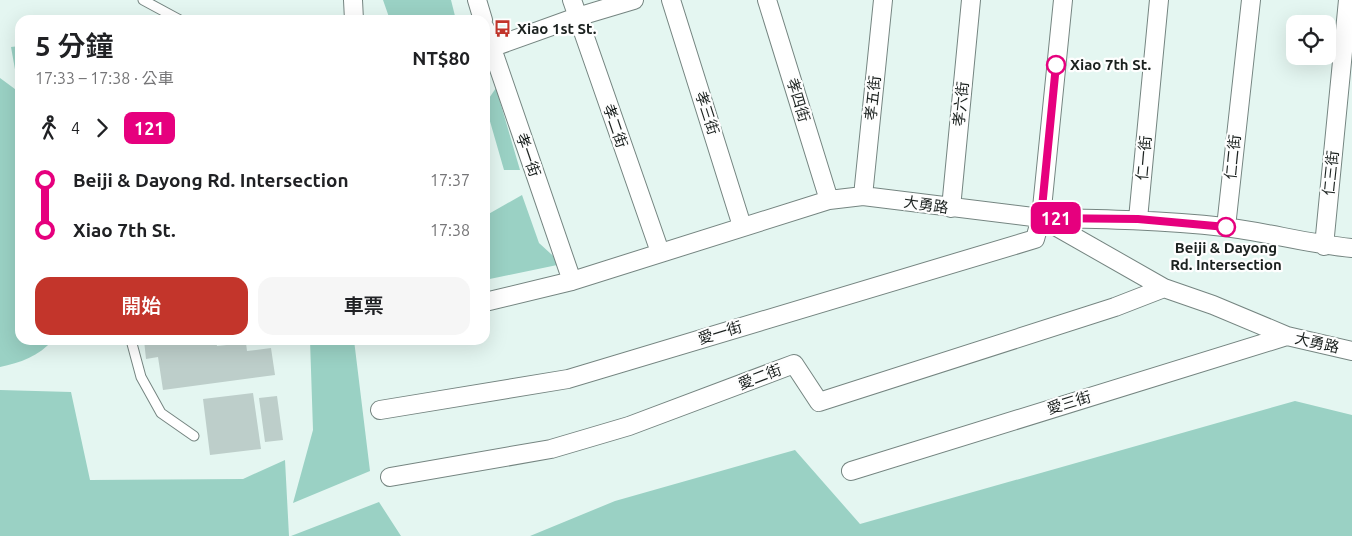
<!DOCTYPE html>
<html lang="zh-TW">
<meta charset="utf-8">
<style>
body{margin:0;font-family:Ubuntu,"Noto Sans TC",sans-serif;background:#f6f6f6;color:#202124;height:100vh;display:flex;flex-direction:column;font-size:19px;white-space:nowrap}
*{box-sizing:border-box;margin:0}
p{font-size:16px;color:#757577}
.icon{flex:none;width:28px;height:28px;fill:none;stroke:currentColor;stroke-width:2;stroke-linecap:round;stroke-linejoin:round}
.map{position:relative;flex:1;overflow:hidden}
.sheet{position:absolute;left:15px;top:15px;width:475px;height:330px;display:flex;flex-direction:column;background:#fff;border-radius:15px;box-shadow:0 5px 20px #0002}
.sheet>*{flex:none}
.badge{padding:0 10px;border-radius:8px;font-size:18px;line-height:32px}
.controls{position:absolute;left:1286px;top:15px;display:grid;gap:10px}
.controls a{display:grid;place-items:center;width:50px;height:50px;border-radius:10px;background:#fff;box-shadow:0 5px 20px #0002;font-size:25px}
.map>.badge{position:absolute;translate:-50% -50%;box-shadow:0 0 0 2px #fff}
.legs{display:flex;align-items:center;gap:8px;height:55px;padding:0 20px;font-size:16px}
.legs p{margin-inline-start:auto}
.head{display:flex;align-items:center;justify-content:space-between;height:85px;padding:0 20px}
h1{font-size:28px;font-weight:600;line-height:38px}
.cta{display:flex;gap:10px;margin-top:auto;padding:10px 20px}
.cta a{flex:1;height:58px;border-radius:15px;background:#c3352b;color:#fff;font-size:20px;font-weight:600;line-height:58px;text-align:center}
.cta a+a{background:#f6f6f6;color:#202124}
ul{padding:0 20px;list-style:none}
li{display:flex;align-items:center;gap:18px;height:50px;font-size:19px}
li i{display:grid;place-items:center;width:8px;height:100%;margin:0 6px;background:currentColor}
li i::after{content:'';width:12px;height:12px;margin:-6px;border:4px solid;border-radius:50%;background:#fff}
li p{margin-inline-start:auto}
li:first-child i{background:linear-gradient(#0000 50%,currentColor 0)}
li:last-child i{background:linear-gradient(currentColor 50%,#0000 0)}
.map>svg:first-child{display:block}
</style>
<div class="map">
<svg width="1352" height="536" viewBox="0 0 1352 536">
<rect width="100%" height="100%" fill="#e4f6f1"/>
<path fill="#9ad1c4" d="M383 0H451L456 20H390Z
M20 46V340H53C39 356 20 363 0 367V78L19 92 11 47Z
M496 88 520 170H504L485 104Z
M522 195 539 243 562 264 485 280V216Z
M310 340H354L370 471 293 503 313 430Z
M0 390 71 392 90 480 243 479 285 460 289 536H0Z
M1295 401 1352 415V536H530L615 501 795 450 860 524Z
M379 502 401 536H291Z"/>
<path fill="#bdceca" d="M144 340H216L217 346 246 343 247 351 271 348 275 375 163 390 158 357 146 359Z
M253 393 261 449 210 455 203 399Z
M277 396 283 440 265 442 259 398Z"/>
<g fill="none" stroke-linecap="round" stroke-linejoin="round">
<defs>
<path id="service" d="M143 0 180 20
M131 340 141 377 161 413 194 436"/>
<path id="minor" d="M353 0 354 20
M477 0 483 20
M572 0 660 252
M671 0 742 226
M767 0 829 200
M485 28 572 281
M485 50 577 17 634 0
M863 196 883 0
M951 208 971 0
M1044 218C1104 219 1163 220 1224 227 1267 232 1308 244 1352 248
M1138 219 1159 0
M1226 227 1251 0
M1324 246 1348 0
M485 302 572 281 829 200 863 196 1041 218 1164 288 1213 305 1287 336 1352 351
M380 410 568 379 1035 239 1041 218 1063 0
M851 471 1287 336
M390 477 551 449 629 426 794 364 819 402 1115 307 1164 288"/>
</defs>
<use href="#service" stroke="#758581" stroke-width="11"/>
<use href="#minor" stroke="#758581" stroke-width="20"/>
<use href="#service" stroke="#fff" stroke-width="9"/>
<use href="#minor" stroke="#fff" stroke-width="18"/>
</g>
<g fill="none" stroke-linecap="round" stroke-linejoin="round">
<defs>
<path id="line-1" d="M1056 65 1041 218 1138 219 1226 227"/>
</defs>
<use href="#line-1" stroke="#fff" stroke-width="11"/>
<use href="#line-1" stroke="#e6007e" stroke-width="8"/>
</g>
<defs>
<symbol id="bus-bare" viewBox="-9 -9 18 18"><path d="M-5-6H5V4H4V6H2V4H-2V6H-4V4H-5ZM-3.5-4V0h7V-4ZM-3.5 1.2v1.5H-2V1.2ZM2 1.2v1.5H3.5V1.2Z" fill="#c3352b" stroke="#fefefe" stroke-width="2.5" paint-order="stroke"/></symbol>
</defs>
<g fill-rule="evenodd">
<use href="#bus-bare" x="490" y="16" width="25" height="25"/>
</g>
<g fill="#fff" stroke="#e6007e" stroke-width="2.5">
<circle cx="1056" cy="65" r="9"/>
<circle cx="1226" cy="227" r="9"/>
</g>
<g text-anchor="middle" stroke-width="4.5" stroke-linejoin="round" paint-order="stroke">
<g font-size="15" font-weight="bold" fill="#1b211f" stroke="#fefefe" text-anchor="start">
<text x="517" y="34">Xiao 1st St.</text>
</g>
<g font-size="15" font-weight="bold" fill="#1b211f" stroke="#fefefe" text-anchor="start">
<text x="1070" y="70">Xiao 7th St.</text>
<text x="1226" y="253" text-anchor="middle">Beiji &amp; Dayong<tspan x="1226" dy="17">Rd. Intersection</tspan></text>
</g>
<g font-size="15" fill="#1b211f" stroke="#fefefe">
<text transform="translate(873 98) rotate(-84)" y="5">孝五街</text>
<text transform="translate(798 100) rotate(73)" y="5">孝四街</text>
<text transform="translate(961 104) rotate(-84)" y="5">孝六街</text>
<text transform="translate(707 113) rotate(72)" y="5">孝三街</text>
<text transform="translate(615 126) rotate(71)" y="5">孝二街</text>
<text transform="translate(528 155) rotate(71)" y="5">孝一街</text>
<text transform="translate(1233 157) rotate(-84)" y="5">仁二街</text>
<text transform="translate(1144 158) rotate(-85)" y="5">仁一街</text>
<text transform="translate(1331 173) rotate(-84)" y="5">仁三街</text>
<text transform="translate(926 205) rotate(8)" y="5">大勇路</text>
<text transform="translate(720 333) rotate(-17)" y="5">愛一街</text>
<text transform="translate(1317 343) rotate(13)" y="5">大勇路</text>
<text transform="translate(760 377) rotate(-21)" y="5">愛二街</text>
<text transform="translate(1069 403) rotate(-17)" y="5">愛三街</text>
</g>
</g>
</svg>
<div class="controls">
<a><svg class="icon" aria-label="locate" viewBox="0 0 24 24"><circle cx="12" cy="12" r="6"/><path d="M12 2v4M12 18v4M2 12h4M18 12h4"/></svg></a>
</div>
<b class="badge" style="left:1056px;top:218px;background:#e6007e;color:#fff">121</b>
<section class="sheet">
<div class="head"><div><h1>5 分鐘</h1><p>17:33 – 17:38 · 公車</p></div><b>NT$80</b></div>
<div class="legs"><svg class="icon" aria-label="walk" viewBox="0 0 24 24"><circle cx="13" cy="4" r="2"/><path d="M13 8l-2 6 4 7M11 14l-3 7M7 12l3-4h3l4 4"/></svg>4<svg class="icon" aria-label="forward" viewBox="0 0 24 24"><path d="M9 5l7 7-7 7"/></svg><b class="badge" style="background:#e6007e;color:#fff">121</b></div>
<ul>
<li><i style="color:#e6007e"></i><b>Beiji &amp; Dayong Rd. Intersection</b><p>17:37</p></li>
<li><i style="color:#e6007e"></i><b>Xiao 7th St.</b><p>17:38</p></li>
</ul>
<div class="cta"><a>開始</a><a>車票</a></div>
</section>
</div>
